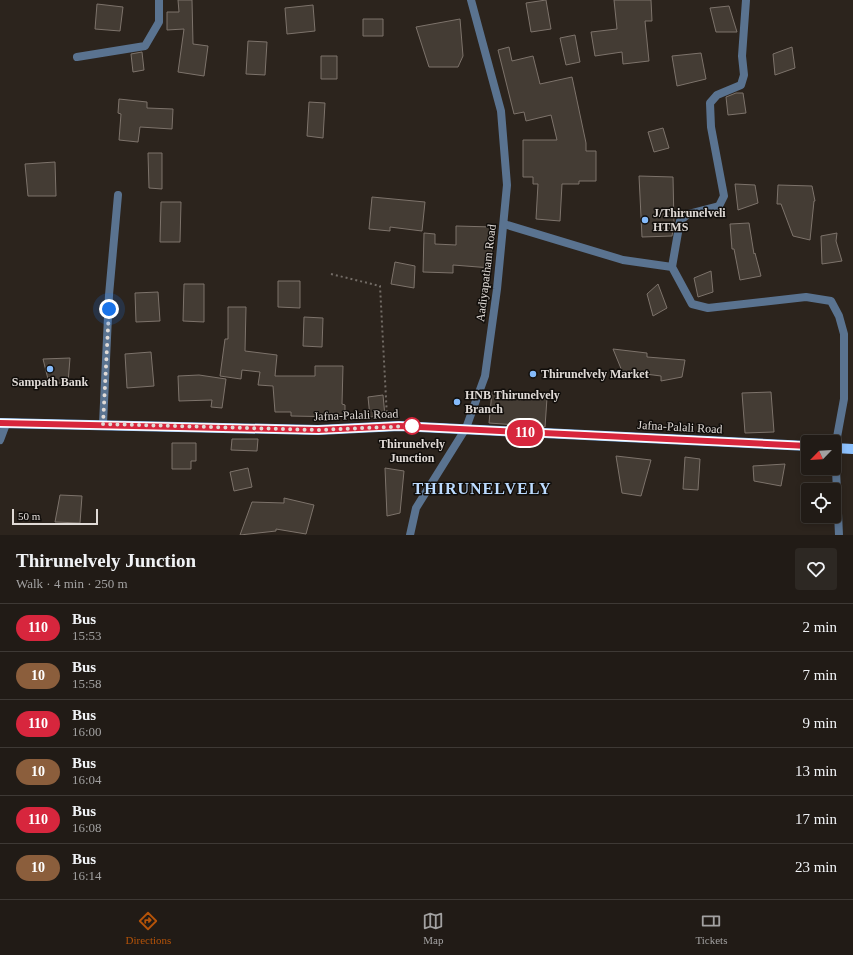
<!DOCTYPE html>
<meta charset="utf-8">
<style>
body{margin:0;font-family:Georgia,serif;background:#2d2823;color:#f1f3f6;height:100vh;display:flex;flex-direction:column;font-size:15px;white-space:nowrap}
*{box-sizing:border-box;margin:0}
p{font-size:13px;color:#a2a1a1}
.icon{flex:none;width:22px;height:22px;fill:none;stroke:currentColor;stroke-width:2;stroke-linecap:round;stroke-linejoin:round}
.map{position:relative;height:535px;overflow:hidden}
.sheet{display:flex;flex-direction:column;background:#211b16;flex:1}
.sheet>*{flex:none}
.badge{padding:0 8px;border-radius:13px;font-size:14px;line-height:26px}
.needle{width:26px;rotate:245deg}
.tools{position:absolute;left:801px;top:435px;display:grid;gap:8px}
.tools a{display:grid;place-items:center;width:40px;height:40px;border-radius:4px;background:#211b16;box-shadow:0 2px 6px #0003,0 0 0 1px #3e3935;font-size:20px}
.scale{position:absolute;left:12px;bottom:10px;width:86px;box-sizing:border-box;padding-left:4px;border:2px solid #e0dad6;border-top:0;font-size:11px;line-height:14px;white-space:nowrap;color:#e0dad6;-webkit-text-stroke:3px #110e0b;paint-order:stroke}
.you{position:absolute;width:20px;height:20px;margin:-10px;border:3px solid #fff;border-radius:50%;background:#1a73e8;box-shadow:0 0 0 6px #1a73e833}
.map>.badge{position:absolute;translate:-50% -50%;box-shadow:0 0 0 2px #fff}
.round{display:grid;place-items:center;flex:none;width:42px;height:42px;border-radius:4px;background:#2d2823}
.headline{display:flex;align-items:center;justify-content:space-between;height:68px;padding:0 16px}
h1{font-size:19px;font-weight:800;line-height:30px}
ul{padding:0;list-style:none}
li{display:flex;align-items:center;gap:12px;height:48px;padding:0 16px;border-top:1px solid #3e3935}
li div{flex:1}
li b{display:block;font-size:15px}
li em{font-style:normal}
li .badge{min-width:44px;font-weight:700;text-align:center}
.dock{display:flex;justify-content:space-around;align-items:center;height:56px;border-top:1px solid #3e3935;background:#211b16;font-size:11px;color:#a2a1a1}
.dock a{display:grid;justify-items:center;gap:2px}
.dock .current{color:#b45309}
.map>svg:first-child{display:block}
</style>
<div class="map">
<svg width="853" height="535" viewBox="0 0 853 535">
<rect width="100%" height="100%" fill="#2c241d"/>
<path fill="#443c34" stroke="#7d736b" d="M178 0H192L193 44 208 46 204 76 178 72 184 29 167 30V12H179Z
M546 0 551 29 531 32 526 3Z
M614 0H651L652 21H645L649 61 623 64 622 52 595 56 591 32 617 29Z
M97 4 123 7 120 31 95 29Z
M313 5 315 31 287 34 285 8Z
M729 6 737 32H716L710 8Z
M363 19H383V36H363Z
M460 19 463 56 458 67H429L416 27Z
M575 35 580 62 566 65 560 38Z
M248 41 267 42 265 75 246 74Z
M509 47 512 61 533 56 540 84 572 77 586 143V151H596V181H579V184H562L560 221 536 219 538 184H533V177H523V140H557L551 115 526 121 524 112 514 114 498 50Z
M792 47 795 68 775 75 773 54Z
M142 52 144 70 133 72 131 54Z
M701 53 706 79 677 86 672 56Z
M321 56H337V79H321Z
M736 93H743L746 113 728 115 726 97Z
M119 99 147 102V108L173 109 172 129 140 127 138 142 119 140 121 114 118 113Z
M309 102 325 103 323 138 307 136Z
M663 128 669 148 654 152 648 132Z
M148 153H162V189L149 188Z
M55 162 56 196H28L25 164Z
M639 176 673 177 674 224 672 236 642 237Z
M735 184 755 185 758 203 738 210Z
M778 185 812 186 815 201H814L810 240 793 236 781 204H777Z
M372 197 425 202 422 231 390 227V231L369 229Z
M161 202H181L180 242H160Z
M749 223 754 254 755 253 761 276 740 280 734 249H732L730 224Z
M456 226 493 227 491 268 453 265V273L423 272 424 233 435 234V244L456 245Z
M837 233 836 241 842 261 822 264 821 236Z
M395 262 415 266 414 288 391 284Z
M711 271 713 292 698 297 694 278Z
M278 281H300V308L278 307Z
M184 284H204V322L183 321Z
M658 284 667 308 653 316 647 294Z
M158 292 160 321 136 322 135 293Z
M228 307H246L245 351 277 355 275 376H315V366H343L342 404 345 405V417L291 416V412H275L273 386 258 385 260 372 242 370 241 379 220 376 225 339H228Z
M304 317 323 318 322 347 303 346Z
M613 349 647 353V357L685 360 682 377 661 381V376L622 371Z
M151 352 154 386 127 388 125 354Z
M70 358 68 383H49L43 359Z
M199 375 226 379 222 408 211 407 212 400 179 401 178 376Z
M492 392 547 398 545 427 489 423Z
M771 392 774 432 745 433 742 393Z
M383 395 385 416 370 417 368 397Z
M232 439H258L257 451 231 450Z
M172 443H196V461H191V469H172Z
M616 456 651 460 641 496 622 493Z
M685 457 700 459 698 490 683 489Z
M785 464 781 486 754 481 753 466Z
M248 468 252 487 234 491 230 472Z
M385 468 404 471 400 513 387 516Z
M60 495 82 496 80 523 55 522Z
M284 498 314 505 306 534 276 529V531L240 535 252 502 284 503Z"/>
<g fill="none" stroke-linecap="round" stroke-linejoin="round">
<path stroke="#736c66" stroke-width="2" stroke-dasharray="2 3" stroke-linecap="butt" d="M331 274 380 286 387 417"/>
<path stroke="#5a7390" stroke-width="8" d="M77 57 145 46 159 22V0
M504 224 623 260 672 267 692 304 708 308 806 297 831 301 839 316 844 334V399L835 448 839 535
M672 267 680 221 688 214 719 206 724 196 711 127 710 103 717 95 741 85 744 75 742 56 746 0
M103 424 109 295 118 195
M0 440 6 424"/>
<path stroke="#5a7390" stroke-width="8" d="M410 535 416 508 466 428 485 376 497 289 507 185 501 111 471 0"/>
<path stroke="#8dc1fd" stroke-width="10" d="M0 423 318 430 399 426 808 446
M834 448 853 449"/>
</g>
<g fill="none" stroke-linecap="round" stroke-linejoin="round">
<defs>
<path id="line" d="M0 423 318 430 399 426 808 446"/>
</defs>
<use href="#line" stroke="#fff" stroke-width="9"/>
<use href="#line" stroke="#d7263d" stroke-width="6"/>
<path stroke="#e0dad6" stroke-width="4" stroke-dasharray="0 7.2" d="M109 309 103 424 318 430 412 426"/>
</g>
<g fill="#85bbfb" stroke="#110e0b" stroke-width="1.5">
<circle cx="645" cy="220" r="4"/>
<circle cx="50" cy="369" r="4"/>
<circle cx="533" cy="374" r="4"/>
<circle cx="457" cy="402" r="4"/>
</g>
<circle fill="#fff" stroke="#d7263d" stroke-width="2" cx="412" cy="426" r="8"/>
<g text-anchor="middle" stroke-width="3" stroke-linejoin="round" paint-order="stroke">
<g font-size="12" font-weight="bold" fill="#e0dad6" stroke="#110e0b" text-anchor="start">
<text x="653" y="217">J/Thirunelveli<tspan x="653" dy="14">HTMS</tspan></text>
<text x="541" y="378">Thirunelvely Market</text>
<text x="50" y="386" text-anchor="middle">Sampath Bank</text>
<text x="465" y="399">HNB Thirunelvely<tspan x="465" dy="14">Branch</tspan></text>
</g>
<g font-size="12" fill="#e0dad6" stroke="#110e0b">
<text transform="translate(486 273) rotate(-83)" y="4">Aadiyapatham Road</text>
<text transform="translate(356 415) rotate(-2)" y="4">Jafna-Palali Road</text>
<text transform="translate(680 427) rotate(3)" y="4">Jafna-Palali Road</text>
</g>
<g font-size="12" font-weight="bold" fill="#e0dad6" stroke="#110e0b">
<text x="412" y="448">Thirunelvely<tspan x="412" dy="14">Junction</tspan></text>
</g>
<g font-size="16" font-weight="bold" letter-spacing="1" fill="#bcdbff" stroke="#110e0b">
<text x="482" y="494">THIRUNELVELY</text>
</g>
</g>
</svg>
<div class="tools">
<a><svg class="needle" viewBox="-14 -14 28 28"><path d="M0-13l5 13h-10z" fill="#e53935"/><path d="M0 13l5-13h-10z" fill="#a2a1a1"/></svg></a>
<a><svg class="icon" aria-label="locate" viewBox="0 0 24 24"><circle cx="12" cy="12" r="6"/><path d="M12 2v4M12 18v4M2 12h4M18 12h4"/></svg></a>
</div>
<div class="scale">50 m</div>
<div class="you" style="left:109px;top:309px"></div>
<b class="badge" style="left:525px;top:433px;background:#d7263d;color:#fff">110</b>
</div>
<section class="sheet">
<div class="headline"><div><h1>Thirunelvely Junction</h1><p>Walk · 4 min · 250 m</p></div><a class="round"><svg class="icon" aria-label="heart" viewBox="0 0 24 24"><path d="M12 20l-8-8c-3-5 5-10 8-4 3-6 11-1 8 4z"/></svg></a></div>
<ul>
<li><span class="badge" style="background:#d7263d;color:#fff">110</span><div><b>Bus</b><p>15:53</p></div><em>2 min</em></li>
<li><span class="badge" style="background:#8b5e3c;color:#fff">10</span><div><b>Bus</b><p>15:58</p></div><em>7 min</em></li>
<li><span class="badge" style="background:#d7263d;color:#fff">110</span><div><b>Bus</b><p>16:00</p></div><em>9 min</em></li>
<li><span class="badge" style="background:#8b5e3c;color:#fff">10</span><div><b>Bus</b><p>16:04</p></div><em>13 min</em></li>
<li><span class="badge" style="background:#d7263d;color:#fff">110</span><div><b>Bus</b><p>16:08</p></div><em>17 min</em></li>
<li><span class="badge" style="background:#8b5e3c;color:#fff">10</span><div><b>Bus</b><p>16:14</p></div><em>23 min</em></li>
</ul>
</section>
<nav class="dock">
<a class="current"><svg class="icon" aria-label="directions" viewBox="0 0 24 24"><path d="M12 3l9 9-9 9-9-9zM9 14v-3h6M13 9l2 2-2 2"/></svg>Directions</a>
<a><svg class="icon" aria-label="map" viewBox="0 0 24 24"><path d="M3 6l6-2 6 2 6-2v14l-6 2-6-2-6 2zM9 4v14M15 6v14"/></svg>Map</a>
<a><svg class="icon" aria-label="tickets" viewBox="0 0 24 24"><path d="M3 7h18v10H3zM15 7v10"/></svg>Tickets</a>
</nav>
